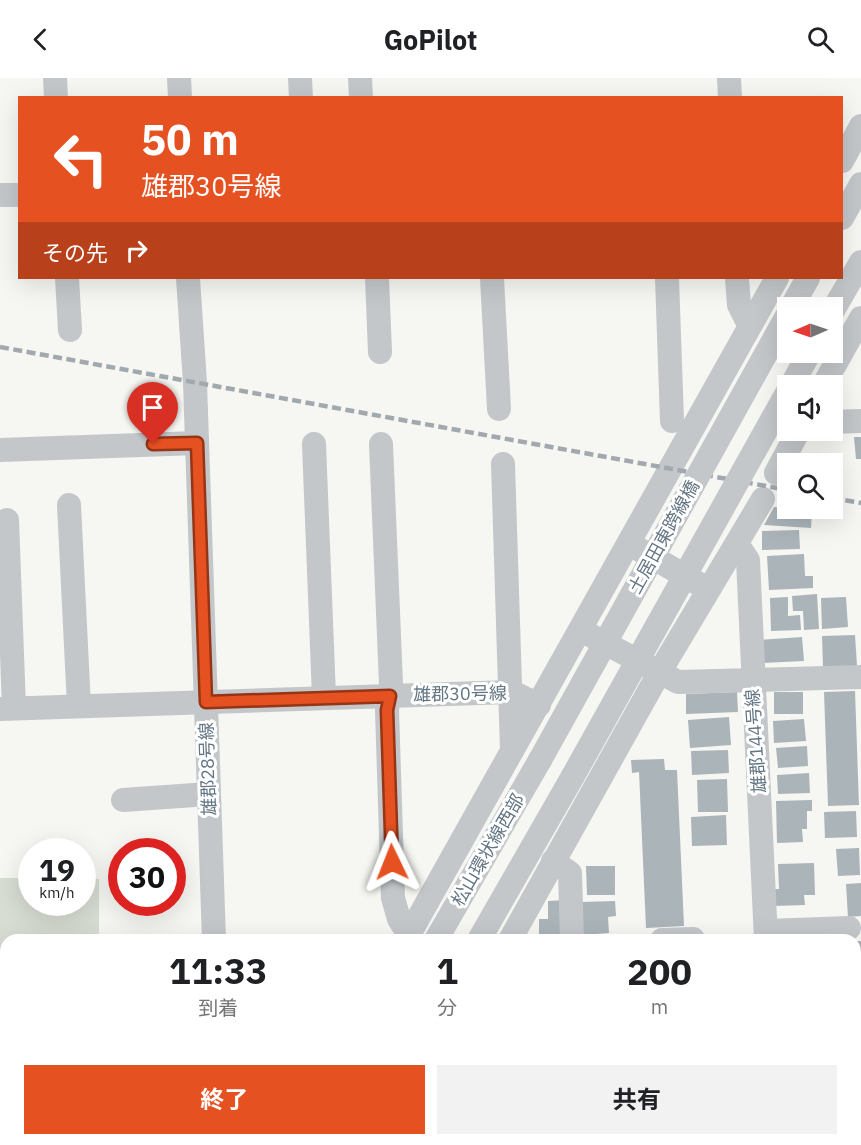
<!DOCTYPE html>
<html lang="ja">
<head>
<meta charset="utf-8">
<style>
  body { margin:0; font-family:"IBM Plex Sans","Noto Sans JP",sans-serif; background:#f2f2f2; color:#202124; height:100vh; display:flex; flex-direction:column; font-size:22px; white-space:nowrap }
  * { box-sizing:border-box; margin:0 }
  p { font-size:20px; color:#757577 }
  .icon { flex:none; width:33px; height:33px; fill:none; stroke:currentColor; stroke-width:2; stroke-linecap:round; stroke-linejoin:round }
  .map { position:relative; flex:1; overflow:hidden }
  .details { position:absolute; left:0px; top:856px; width:861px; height:212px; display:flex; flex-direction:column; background:#fff; border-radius:18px 18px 0 0; box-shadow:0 6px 24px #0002 }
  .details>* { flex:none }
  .guide { position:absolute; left:18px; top:18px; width:825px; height:183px; border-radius:0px; box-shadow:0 6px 24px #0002; background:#e65122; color:#fff; overflow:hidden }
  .needle { width:39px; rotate:268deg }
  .buttons { position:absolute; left:777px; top:219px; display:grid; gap:12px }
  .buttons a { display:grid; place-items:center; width:66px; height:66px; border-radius:0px; background:#fff; box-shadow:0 6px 24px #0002; font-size:30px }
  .speed { position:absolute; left:18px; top:760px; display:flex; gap:12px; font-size:30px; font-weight:700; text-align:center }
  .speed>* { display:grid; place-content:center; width:78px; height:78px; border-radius:50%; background:#fff; box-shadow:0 6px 24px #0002; line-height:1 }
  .speed small { font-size:15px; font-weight:400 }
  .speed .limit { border:9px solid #d22; background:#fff; color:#111 }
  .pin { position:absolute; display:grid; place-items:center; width:51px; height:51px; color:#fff; margin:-62px -26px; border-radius:50% 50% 50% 0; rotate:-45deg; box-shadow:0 0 6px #0007 }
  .pin .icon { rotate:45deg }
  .me { position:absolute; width:66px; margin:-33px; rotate:358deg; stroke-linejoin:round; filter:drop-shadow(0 0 4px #0008) }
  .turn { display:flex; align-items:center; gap:21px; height:126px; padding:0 24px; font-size:27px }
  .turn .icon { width:78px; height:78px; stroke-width:2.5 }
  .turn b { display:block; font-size:42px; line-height:51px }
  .then { display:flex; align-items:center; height:57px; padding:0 24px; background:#0003; gap:12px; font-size:22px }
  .eta { display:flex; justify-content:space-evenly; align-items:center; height:102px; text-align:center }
  .eta b { font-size:36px; font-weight:700; line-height:42px }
  .primary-button { display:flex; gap:12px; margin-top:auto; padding:12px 24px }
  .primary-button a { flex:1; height:69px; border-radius:0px; background:#e65122; color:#fff; font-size:24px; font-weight:700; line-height:69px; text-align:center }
  .primary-button a+a { background:#f2f2f2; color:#202124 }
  header { display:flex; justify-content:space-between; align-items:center; height:78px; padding:0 24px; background:#fff; font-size:27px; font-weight:700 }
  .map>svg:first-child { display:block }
  .green { fill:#d7ddd3 }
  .building { fill:#abb4b9 }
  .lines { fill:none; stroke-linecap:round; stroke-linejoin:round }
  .path { stroke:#bdbfc1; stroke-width:4; stroke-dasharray:3 3; stroke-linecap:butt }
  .minor { stroke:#c3c7ca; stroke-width:24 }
  .rail { stroke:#a1a8ae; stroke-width:4.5; stroke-dasharray:9 4.5; stroke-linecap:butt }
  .minor-bridge { stroke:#c3c7ca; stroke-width:24 }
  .route-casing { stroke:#963516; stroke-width:15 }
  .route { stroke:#e65122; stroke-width:10 }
  .labels { text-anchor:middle; stroke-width:6; stroke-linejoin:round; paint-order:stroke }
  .street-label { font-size:18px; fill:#647684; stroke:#fff }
</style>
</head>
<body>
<header><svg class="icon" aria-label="back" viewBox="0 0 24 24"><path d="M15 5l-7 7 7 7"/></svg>GoPilot<svg class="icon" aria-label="search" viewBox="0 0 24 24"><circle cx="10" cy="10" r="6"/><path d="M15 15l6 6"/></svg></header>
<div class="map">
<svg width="861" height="1067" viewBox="0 0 861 1067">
  <rect width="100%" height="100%" fill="#f6f6f2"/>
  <path class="green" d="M0,800H31L32,825H82L83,801H99V862H6V967H0Z"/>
  <g class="building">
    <path d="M854,359H861V381H856Z"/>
    <path d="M774,429L812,432L811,450L764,447Z"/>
    <path d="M799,452L800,471L762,472V453Z"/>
    <path d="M804,476L805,498H813V510L769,512L767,478Z"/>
    <path d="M817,516L819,551L804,552L803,533H793L792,518Z"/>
    <path d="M788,519V538L800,537L801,552L771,553L770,520Z"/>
    <path d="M846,519L848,549L822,551L821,520Z"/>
    <path d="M855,557L857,588L823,589L822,558Z"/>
    <path d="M802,559L804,583L760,585L758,562Z"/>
    <path d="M855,613L859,727L828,728L824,614Z"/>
    <path d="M737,614L738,634L686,636V616Z"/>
    <rect x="774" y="614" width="29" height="22"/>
    <path d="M729,639L731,667L690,670L688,642Z"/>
    <path d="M804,641L806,663L774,665L773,643Z"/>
    <path d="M807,668L808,688L778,690L776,670Z"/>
    <path d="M728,672L729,695L692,697L691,673Z"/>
    <path d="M664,681L665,692H677L684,848L646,850L639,694L632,695L631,682Z"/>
    <path d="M809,695L810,715L778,716L777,697Z"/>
    <path d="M727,701L728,734H698L697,702Z"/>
    <path d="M812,722V733H807V751H802L803,764L777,765L776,723Z"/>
    <path d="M856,733L857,759L825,760L824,734Z"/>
    <path d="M726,737L727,767L692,768L691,739Z"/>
    <path d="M859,770L860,797L838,798L836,771Z"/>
    <path d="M814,785L815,817H804L805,827L774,828L773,811H779L778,786Z"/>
    <path d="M586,788H615V817H587Z"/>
    <path d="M861,805V838L848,839L846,806Z"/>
    <path d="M567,822V862H539V841H548V823Z"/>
    <path d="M615,823L616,838L608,839L609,855L583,857L582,824Z"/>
    <path d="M855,863H861V909L855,910Z"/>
    <rect x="855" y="946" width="6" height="22"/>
    <rect x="855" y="974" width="6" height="21"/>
    <path d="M861,998V1022H855V999Z"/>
    <rect x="422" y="1062" width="33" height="5"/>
    <rect x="528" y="1062" width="31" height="5"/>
    <path d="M590,1062H613L614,1067H590Z"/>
    <path d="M650,1062H692V1067H651Z"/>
    <rect x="783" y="1062" width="31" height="5"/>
  </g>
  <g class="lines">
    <g class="path">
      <path d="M713,860H744"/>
      <path d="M251,1067L255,1062"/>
    </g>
    <g class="minor">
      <path d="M55,0L56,20"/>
      <path d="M179,0L180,20"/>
      <path d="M300,0L301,20"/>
      <path d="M360,0L361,20"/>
      <path d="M729,0L730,20"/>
      <path d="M842,83L861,48"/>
      <path d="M0,117H20"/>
      <path d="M67,200L70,252"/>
      <path d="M188,200L195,305L214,862"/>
      <path d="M377,200L380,274"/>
      <path d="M492,200L499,331"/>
      <path d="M667,200L672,343"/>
      <path d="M737,200L739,227L749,247"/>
      <path d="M791,230L808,200"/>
      <path d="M832,234L861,184"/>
      <path d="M823,308L861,240"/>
      <path d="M832,344L861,343"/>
      <path d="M314,366L324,619"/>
      <path d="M381,366L391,606L387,632L393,820L399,841L409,857"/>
      <path d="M0,372L197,365"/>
      <path d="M503,386L512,671"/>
      <path d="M776,395L799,352"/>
      <path d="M69,427L79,628"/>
      <path d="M7,442L14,630"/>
      <path d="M737,466L748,482L766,862"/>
      <path d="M635,469L704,509"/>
      <path d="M588,556L678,604L861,599"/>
      <path d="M0,631L512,614L539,627"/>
      <path d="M123,722L209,716"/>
      <path d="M553,783L570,795L572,862"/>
      <path d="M766,853L849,850"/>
      <path d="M406,862L777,200"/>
      <path d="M436,862L540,682"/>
      <path d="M479,862L573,698"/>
      <path d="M510,862L659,595L763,421"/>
      <path d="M662,862L693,861"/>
      <path d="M855,941L861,940"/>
      <path d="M221,1062V1067"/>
      <path d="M399,1062L403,1067"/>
      <path d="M520,1062V1067"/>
      <path d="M579,1062L580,1067"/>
      <path d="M772,1062V1067"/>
      <path d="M48,1067V1062"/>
      <path d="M279,1067L283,1062"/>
      <path d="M306,1067L310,1062"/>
      <path d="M349,1067L352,1062"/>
    </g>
    <g class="rail">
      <path d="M0,269L788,412"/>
      <path d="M832,420L861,425"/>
    </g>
    <g class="minor-bridge">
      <path d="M842,140L861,106"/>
      <path d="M791,308L810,274"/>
      <path d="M540,682L788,236"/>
      <path d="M573,698L788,313"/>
    </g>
  </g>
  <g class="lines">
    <defs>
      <path id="route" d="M153,366L197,365L206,624L390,618L387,632L392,784"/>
    </defs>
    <use href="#route" class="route-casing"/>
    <use href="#route" class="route"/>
  </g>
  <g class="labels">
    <g class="street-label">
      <text transform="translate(664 459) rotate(-61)" y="6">土居田東跨線橋</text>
      <text transform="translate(460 616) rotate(-1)" y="6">雄郡30号線</text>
      <text transform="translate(756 663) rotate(-94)" y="6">雄郡144号線</text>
      <text transform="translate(208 691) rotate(-92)" y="6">雄郡28号線</text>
      <text transform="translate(488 772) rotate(-60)" y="6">松山環状線西部</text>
    </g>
  </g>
</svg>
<div class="buttons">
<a><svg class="needle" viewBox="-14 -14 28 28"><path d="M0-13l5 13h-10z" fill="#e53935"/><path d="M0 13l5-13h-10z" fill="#757577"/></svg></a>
<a><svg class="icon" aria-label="sound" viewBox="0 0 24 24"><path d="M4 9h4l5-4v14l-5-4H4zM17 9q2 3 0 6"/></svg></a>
<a><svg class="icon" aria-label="search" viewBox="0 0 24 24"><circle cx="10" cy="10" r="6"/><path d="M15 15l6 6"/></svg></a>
</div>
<div class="speed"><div>19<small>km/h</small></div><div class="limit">30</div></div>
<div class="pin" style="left:153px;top:366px;background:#d93025"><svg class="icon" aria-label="arrive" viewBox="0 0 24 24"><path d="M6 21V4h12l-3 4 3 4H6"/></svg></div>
<svg class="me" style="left:392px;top:784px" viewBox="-20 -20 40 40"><path d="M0-17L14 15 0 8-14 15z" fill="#e65122" stroke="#fff" stroke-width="4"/></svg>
<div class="guide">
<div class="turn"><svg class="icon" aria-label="left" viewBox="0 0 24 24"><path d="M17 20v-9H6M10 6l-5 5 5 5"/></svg><div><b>50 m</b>雄郡30号線</div></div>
<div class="then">その先<svg class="icon" aria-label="right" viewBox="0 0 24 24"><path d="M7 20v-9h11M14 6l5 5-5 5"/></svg></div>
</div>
<section class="details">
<div class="eta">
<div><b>11:33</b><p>到着</p></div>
<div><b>1</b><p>分</p></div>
<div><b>200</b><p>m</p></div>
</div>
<div class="primary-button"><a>終了</a><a>共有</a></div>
</section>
</div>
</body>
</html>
